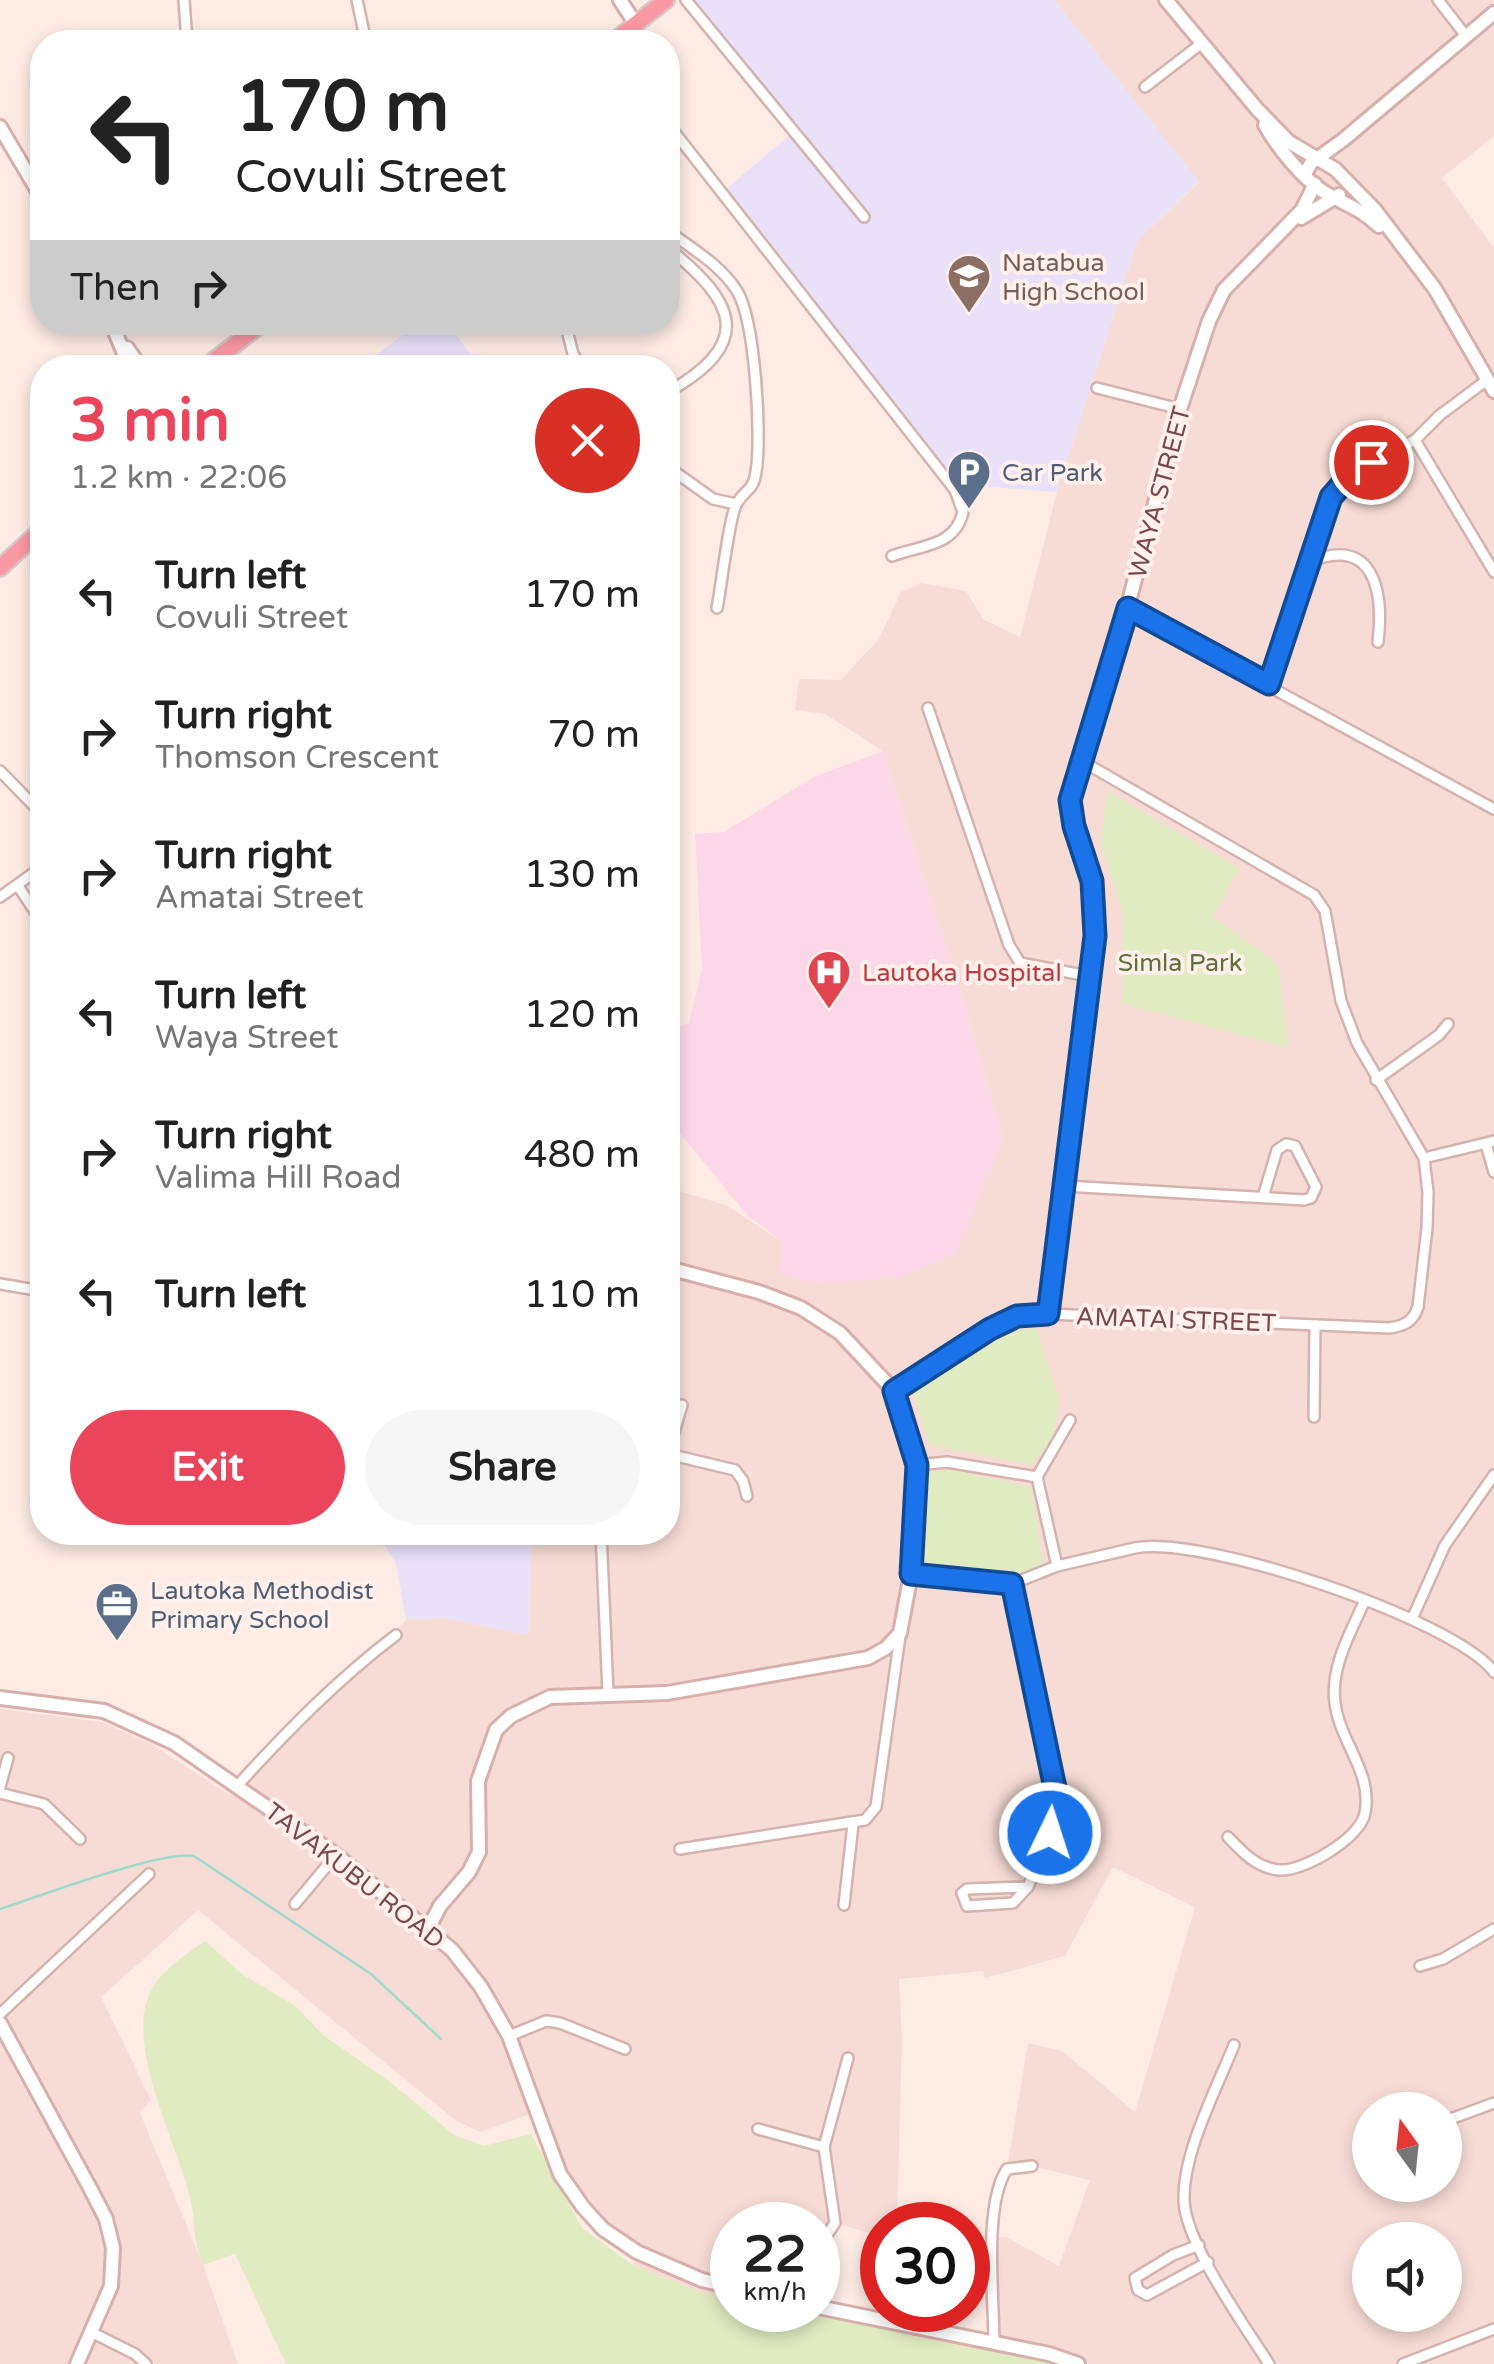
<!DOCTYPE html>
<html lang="en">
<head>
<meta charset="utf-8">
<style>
  body { margin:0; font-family:"Varela Round",sans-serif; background:#f6f6f6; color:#222; height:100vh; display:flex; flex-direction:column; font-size:38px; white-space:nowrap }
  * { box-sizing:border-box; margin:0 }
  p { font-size:32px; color:#767676 }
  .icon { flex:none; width:55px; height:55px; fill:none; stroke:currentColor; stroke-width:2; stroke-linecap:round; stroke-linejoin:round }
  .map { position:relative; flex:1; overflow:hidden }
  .side { position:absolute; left:30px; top:355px; width:650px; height:1190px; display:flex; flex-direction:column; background:#fff; border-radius:40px; box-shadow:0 5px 15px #0003 }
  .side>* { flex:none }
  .hud { position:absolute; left:30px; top:30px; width:650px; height:305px; border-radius:40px; box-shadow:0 5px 15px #0003; background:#fff; color:#222; overflow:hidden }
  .needle { width:65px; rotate:345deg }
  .tools { position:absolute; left:1352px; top:2092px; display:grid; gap:20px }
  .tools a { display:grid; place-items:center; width:110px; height:110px; border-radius:50%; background:#fff; box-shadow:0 5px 15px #0003; font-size:50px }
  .speed { position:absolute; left:710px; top:2202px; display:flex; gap:20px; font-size:50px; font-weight:700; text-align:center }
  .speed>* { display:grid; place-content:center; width:130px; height:130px; border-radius:50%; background:#fff; box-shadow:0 5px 15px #0003; line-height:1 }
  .speed small { font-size:25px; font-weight:400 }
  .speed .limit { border:15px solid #d22; background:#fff; color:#111 }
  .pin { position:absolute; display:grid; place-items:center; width:85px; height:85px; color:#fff; margin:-42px; border:5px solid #fff; border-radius:50%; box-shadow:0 2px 10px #0007 }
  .me { position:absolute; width:110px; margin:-55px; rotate:4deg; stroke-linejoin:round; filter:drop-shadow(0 0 8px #0008) }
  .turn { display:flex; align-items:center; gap:35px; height:210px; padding:0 40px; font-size:45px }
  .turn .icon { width:130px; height:130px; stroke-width:2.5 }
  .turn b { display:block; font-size:70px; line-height:85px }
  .then { display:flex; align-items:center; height:95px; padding:0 40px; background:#0003; gap:20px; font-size:38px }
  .round { display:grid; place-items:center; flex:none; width:105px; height:105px; border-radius:52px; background:#f6f6f6 }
  .headline { display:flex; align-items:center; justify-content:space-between; height:170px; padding:0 40px }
  h1 { font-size:60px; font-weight:800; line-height:75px; color:#eb455b }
  .button { display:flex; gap:20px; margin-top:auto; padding:20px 40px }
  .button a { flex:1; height:115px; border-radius:60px; background:#eb455b; color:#fff; font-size:40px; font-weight:800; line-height:115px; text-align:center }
  .button a+a { background:#f6f6f6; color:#222 }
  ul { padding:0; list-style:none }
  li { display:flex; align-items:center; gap:30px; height:140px; padding:0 40px }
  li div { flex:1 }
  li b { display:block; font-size:38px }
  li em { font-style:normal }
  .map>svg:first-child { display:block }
  .residential { fill:#f7dcd5; fill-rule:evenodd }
  .education { fill:#e8e1f9 }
  .medical { fill:#fbd7e8 }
  .green { fill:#e1ebc2 }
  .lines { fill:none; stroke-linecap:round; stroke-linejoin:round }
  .stream { stroke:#9edace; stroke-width:2.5 }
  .street-casing { stroke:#d4b3af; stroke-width:14 }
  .secondary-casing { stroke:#d7b0ac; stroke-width:18 }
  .highway-casing { stroke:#d6c8c8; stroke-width:20 }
  .street { stroke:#fff; stroke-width:9 }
  .secondary { stroke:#fff; stroke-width:12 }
  .highway { stroke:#f999a2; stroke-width:15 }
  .route-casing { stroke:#114b97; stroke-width:25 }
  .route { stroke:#1a73e8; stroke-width:18 }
  .labels { text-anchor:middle; stroke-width:8; stroke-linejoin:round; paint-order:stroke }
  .education-label { font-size:25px; fill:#785e54; stroke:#fff0eb; text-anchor:start }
  .service-label { font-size:25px; fill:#4e5e75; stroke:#fff0eb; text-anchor:start }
  .street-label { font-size:25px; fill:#774949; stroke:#fff0eb }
  .park-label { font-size:25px; fill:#5e713b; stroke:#fff0eb }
  .health-label { font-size:25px; fill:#be3a42; stroke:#fff0eb; text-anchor:start }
</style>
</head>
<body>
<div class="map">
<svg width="1494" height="2364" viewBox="0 0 1494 2364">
  <rect width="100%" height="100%" fill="#fdebe4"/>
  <path class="residential" d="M1054,0H1494V136L1442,178L1494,248V2364H1057L993,2350V2237H1006L1059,2266L1090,2180L1032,2166L1007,2169L1028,2043L1062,2051L1135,2112L1195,1907L1113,1867L1065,1956L985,1978L983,1971L899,1979L902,2039L897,2225H882V2237L835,2223L818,2248V2225H732V2298L700,2292L633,2265L637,2252L583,2207L536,2112L480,2132L455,2120L198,1910L101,1997L151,2100L140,2113L203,2265L238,2364H0V1709L102,1722L151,1744L230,1795L297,1720L395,1635L406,1619L444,1618L529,1635L531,1533L668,1532V1188L726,1205L782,1241L1003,1140L962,996L883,751L825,714L795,710L799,679L841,680L879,639L901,592L921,583L966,591L984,620L1020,637L1057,492L1137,241L1199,182ZM1370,2110H1445V2185H1370ZM1370,2240H1445V2315H1370Z"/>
  <g class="education">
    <path d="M692,0H1054L1199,181L1137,241L1057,492L956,484L725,190L793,132Z"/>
    <path d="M421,322L448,323L470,354L552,359L558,367H359Z"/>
    <path d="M383,1533H531L529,1635L444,1618L406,1619L396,1564L383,1542Z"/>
  </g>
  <path class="medical" d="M883,751L962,996L1003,1140L955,1255L896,1278L816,1284L779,1274L782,1241L748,1216L678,1131L668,1102V1032L689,1023L702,968L695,834L724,832L814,777Z"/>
  <g class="green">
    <path d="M1107,791L1239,868L1213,917L1278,964L1288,1048L1122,1003V910L1101,843Z"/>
    <path d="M1036,1328L1059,1398L1054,1437L1032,1465L930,1445L913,1392L1012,1331Z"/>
    <path d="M947,1469L1031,1487L1043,1565L1011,1578L904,1561L916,1475Z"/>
    <path d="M205,1941L243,1975L294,2005L324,2036L385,2078L454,2135L484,2146L531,2134L582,2228L633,2265L700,2292L732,2298V2310H800L1057,2364H286L235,2254L203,2265C192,2238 196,2222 190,2197C177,2143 121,2039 153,1987C165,1967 187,1954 205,1941Z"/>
  </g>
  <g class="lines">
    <path class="stream" d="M0,1909C38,1897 161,1850 194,1856L371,1974L441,2039"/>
    <defs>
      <g id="street">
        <path d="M184,0L187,42"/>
        <path d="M357,0L366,42"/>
        <path d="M686,0L864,217"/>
        <path d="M1438,0L1466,36"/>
        <path d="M1145,87L1202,43"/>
        <path d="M668,124L955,490L963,512C955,547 921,545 892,556"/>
        <path d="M668,231C691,248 721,265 737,291C755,320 762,436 756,472C753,492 745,489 737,503C729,516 721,589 717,608"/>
        <path d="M668,248C736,302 755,343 668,392"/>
        <path d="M565,322L573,354L583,368"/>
        <path d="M1097,388L1180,409"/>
        <path d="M1415,440L1494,572"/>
        <path d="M668,467L713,499L736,504"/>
        <path d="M1309,562C1374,535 1384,591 1378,642"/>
        <path d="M1127,609L1494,809"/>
        <path d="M1269,683L1321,519L1339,485L1371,462L1415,440L1440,415L1487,380"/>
        <path d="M928,708L1009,945L1020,963L1088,976"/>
        <path d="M0,771L42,814"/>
        <path d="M18,886L42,922"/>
        <path d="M0,897L42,867"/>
        <path d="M1376,1080L1439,1035L1448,1024"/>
        <path d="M1486,1144L1494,1172"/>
        <path d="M1424,1158L1494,1141"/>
        <path d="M1065,1186L1304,1200L1311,1198L1316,1187L1295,1146L1286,1144L1277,1150L1263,1197"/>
        <path d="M0,1284L42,1291"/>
        <path d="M1048,1314L1389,1328C1404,1326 1413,1322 1418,1307L1427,1228L1428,1192L1424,1158L1357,1043L1341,1001L1325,911L1314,895L1080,760"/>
        <path d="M1314,1417L1315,1325"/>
        <path d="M668,1453L682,1405"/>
        <path d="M668,1454L735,1470L743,1481L747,1496"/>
        <path d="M917,1465L947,1462L1037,1477"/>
        <path d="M1037,1477L1057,1566"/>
        <path d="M1037,1477L1070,1420"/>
        <path d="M601,1532L608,1693"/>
        <path d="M911,1574L1012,1584L1057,1566L1135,1548C1200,1534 1454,1619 1494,1672"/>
        <path d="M1012,1584L1055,1788L1050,1833L1028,1887L1013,1903L967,1906L962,1893L967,1889L1028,1887"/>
        <path d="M1412,1619L1445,1545L1494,1475"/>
        <path d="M237,1786C287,1731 337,1680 396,1635"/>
        <path d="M0,1787L8,1758"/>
        <path d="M0,1793L44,1804L80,1839"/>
        <path d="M1228,1837C1242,1852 1257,1868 1279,1870C1303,1872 1361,1838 1365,1813C1373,1772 1340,1743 1335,1703C1330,1667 1351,1632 1365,1600"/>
        <path d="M680,1849L865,1820L876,1807L900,1636"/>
        <path d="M295,1904L336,1855"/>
        <path d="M844,1905L853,1824"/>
        <path d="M1420,1966L1443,1959L1494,1929"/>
        <path d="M0,2014L149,1874"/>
        <path d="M509,2036L546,2021L560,2023L625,2049"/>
        <path d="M1234,2045C1216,2090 1183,2152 1184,2200C1185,2243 1245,2326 1269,2364"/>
        <path d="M1445,2121L1494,2103"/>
        <path d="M758,2129L824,2147"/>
        <path d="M1199,2245L1173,2255L1135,2278L1138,2290L1147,2295L1208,2262"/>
        <path d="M818,2248L835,2223L824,2147L848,2058"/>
        <path d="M91,2332L135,2354L146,2364"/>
        <path d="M994,2344C994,2297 983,2205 1007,2169L1032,2166"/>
        <path d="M1403,2364L1494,2329"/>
      </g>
      <g id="secondary">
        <path d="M620,0L635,23"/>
        <path d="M1166,0L1257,109L1289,142L1335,169L1375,210L1435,289L1494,391"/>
        <path d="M1265,125C1278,148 1302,178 1324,192C1347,206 1357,206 1379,226"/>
        <path d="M0,127L42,198"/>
        <path d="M1305,174L1311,163L1343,140L1494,13"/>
        <path d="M1301,218L1339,195"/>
        <path d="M111,322L130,368"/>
        <path d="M127,348L141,368"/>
        <path d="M894,1391L989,1329L1017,1316L1048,1314L1095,936L1092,881L1075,826L1071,801L1080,760L1127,609L1180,409L1209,321L1224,290L1302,210L1315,184"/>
        <path d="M0,1698L104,1711L174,1743L336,1855L452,1950L481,1987L509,2036L560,2174L583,2207L603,2229L637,2252L702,2280L732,2287"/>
        <path d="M427,1931L440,1906L469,1872L479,1852L478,1781L496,1730L511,1716L550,1697L667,1693L868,1658L886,1648L900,1633L911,1574L917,1465L894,1391L840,1333L801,1308L759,1292L668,1268"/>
        <path d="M0,2023L90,2188L106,2219L113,2248L111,2286L77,2364"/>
        <path d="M818,2307L1049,2354L1078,2364"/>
      </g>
      <g id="highway">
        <path d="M613,42L666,0"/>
        <path d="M204,368L264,322"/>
        <path d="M0,568L42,529"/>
      </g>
    </defs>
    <use href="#street" class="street-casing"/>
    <use href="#secondary" class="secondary-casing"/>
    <use href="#highway" class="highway-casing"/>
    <use href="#street" class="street"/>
    <use href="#secondary" class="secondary"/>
    <use href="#highway" class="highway"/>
  </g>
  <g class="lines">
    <defs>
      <path id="route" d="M1050,1833L1055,1788L1012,1584L911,1574L917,1465L894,1391L990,1329L1017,1316L1048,1314L1095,936L1092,881L1074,826L1070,800L1128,608L1269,684L1331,497L1352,473L1371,462"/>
    </defs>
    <use href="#route" class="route-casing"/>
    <use href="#route" class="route"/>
  </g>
  <defs>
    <symbol id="school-pin" viewBox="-11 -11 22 30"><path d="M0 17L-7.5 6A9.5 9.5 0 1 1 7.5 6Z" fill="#8d6e63" stroke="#fff0eb"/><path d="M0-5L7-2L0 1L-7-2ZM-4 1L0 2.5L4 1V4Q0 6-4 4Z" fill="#fff"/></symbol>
    <symbol id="parking-pin" viewBox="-11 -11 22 30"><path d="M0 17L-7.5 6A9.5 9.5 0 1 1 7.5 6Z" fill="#5c6f8a" stroke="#fff0eb"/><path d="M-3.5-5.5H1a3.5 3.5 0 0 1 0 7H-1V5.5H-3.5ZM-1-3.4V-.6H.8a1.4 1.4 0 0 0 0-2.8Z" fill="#fff"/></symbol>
    <symbol id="hospital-pin" viewBox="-11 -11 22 30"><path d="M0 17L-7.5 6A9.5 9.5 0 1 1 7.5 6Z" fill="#e0444e" stroke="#fff0eb"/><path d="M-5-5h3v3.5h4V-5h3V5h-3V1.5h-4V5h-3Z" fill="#fff"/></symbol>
    <symbol id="office-pin" viewBox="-11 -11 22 30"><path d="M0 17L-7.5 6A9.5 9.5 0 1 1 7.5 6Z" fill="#5c6f8a" stroke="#fff0eb"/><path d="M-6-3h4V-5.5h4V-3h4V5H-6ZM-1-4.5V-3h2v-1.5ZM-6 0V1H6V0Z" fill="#fff"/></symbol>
  </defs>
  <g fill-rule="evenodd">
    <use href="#school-pin" x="944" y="251" width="50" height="68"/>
    <use href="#parking-pin" x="944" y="447" width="50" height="68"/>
    <use href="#hospital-pin" x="804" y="947" width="50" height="68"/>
    <use href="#office-pin" x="92" y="1579" width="50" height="68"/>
  </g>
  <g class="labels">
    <g class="education-label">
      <text x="1002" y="271">Natabua<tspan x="1002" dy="29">High School</tspan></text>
    </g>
    <g class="service-label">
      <text x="1002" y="481">Car Park</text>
      <text x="150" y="1599">Lautoka Methodist<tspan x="150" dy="29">Primary School</tspan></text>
    </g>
    <g class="street-label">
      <text transform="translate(1159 492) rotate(-75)" y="9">WAYA STREET</text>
      <text transform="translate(1176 1319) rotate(2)" y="9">AMATAI STREET</text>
      <text transform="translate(355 1875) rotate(38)" y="9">TAVAKUBU ROAD</text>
    </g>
    <g class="park-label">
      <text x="1180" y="971">Simla Park</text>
    </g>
    <g class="health-label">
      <text x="862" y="981">Lautoka Hospital</text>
    </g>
  </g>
</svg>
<div class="tools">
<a><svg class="needle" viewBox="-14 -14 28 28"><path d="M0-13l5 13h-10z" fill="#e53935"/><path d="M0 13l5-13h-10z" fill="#767676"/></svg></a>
<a><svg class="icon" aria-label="sound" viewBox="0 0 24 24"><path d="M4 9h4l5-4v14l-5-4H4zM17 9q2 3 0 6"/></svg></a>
</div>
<div class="speed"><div>22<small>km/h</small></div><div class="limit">30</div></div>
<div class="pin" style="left:1371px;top:462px;background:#d93025"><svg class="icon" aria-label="arrive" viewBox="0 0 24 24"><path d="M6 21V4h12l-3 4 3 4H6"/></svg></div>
<svg class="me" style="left:1050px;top:1833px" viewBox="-20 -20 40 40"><circle r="17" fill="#1a73e8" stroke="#fff" stroke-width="3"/><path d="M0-11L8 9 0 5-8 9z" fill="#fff"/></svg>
<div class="hud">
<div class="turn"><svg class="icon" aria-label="left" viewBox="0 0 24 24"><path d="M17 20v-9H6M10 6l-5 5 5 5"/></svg><div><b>170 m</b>Covuli Street</div></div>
<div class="then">Then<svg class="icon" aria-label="right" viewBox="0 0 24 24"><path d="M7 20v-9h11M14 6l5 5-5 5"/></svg></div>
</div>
<section class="side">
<div class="headline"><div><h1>3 min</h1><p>1.2 km · 22:06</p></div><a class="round" style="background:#d93025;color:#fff"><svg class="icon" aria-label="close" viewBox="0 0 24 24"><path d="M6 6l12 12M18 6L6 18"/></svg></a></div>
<ul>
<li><svg class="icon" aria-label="left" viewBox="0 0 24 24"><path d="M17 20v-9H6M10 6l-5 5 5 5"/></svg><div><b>Turn left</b><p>Covuli Street</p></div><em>170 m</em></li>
<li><svg class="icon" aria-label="right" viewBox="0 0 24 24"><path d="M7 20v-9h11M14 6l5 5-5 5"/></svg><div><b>Turn right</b><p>Thomson Crescent</p></div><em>70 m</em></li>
<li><svg class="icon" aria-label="right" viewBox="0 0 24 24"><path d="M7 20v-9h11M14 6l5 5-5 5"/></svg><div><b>Turn right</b><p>Amatai Street</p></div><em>130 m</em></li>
<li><svg class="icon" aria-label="left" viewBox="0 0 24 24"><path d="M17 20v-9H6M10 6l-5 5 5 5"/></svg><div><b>Turn left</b><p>Waya Street</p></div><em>120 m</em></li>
<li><svg class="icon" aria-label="right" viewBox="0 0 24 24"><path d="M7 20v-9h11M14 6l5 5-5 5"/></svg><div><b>Turn right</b><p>Valima Hill Road</p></div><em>480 m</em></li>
<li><svg class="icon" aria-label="left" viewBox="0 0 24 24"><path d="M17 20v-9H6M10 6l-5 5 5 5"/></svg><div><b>Turn left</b></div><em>110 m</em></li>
</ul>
<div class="button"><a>Exit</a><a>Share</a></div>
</section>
</div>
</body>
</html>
